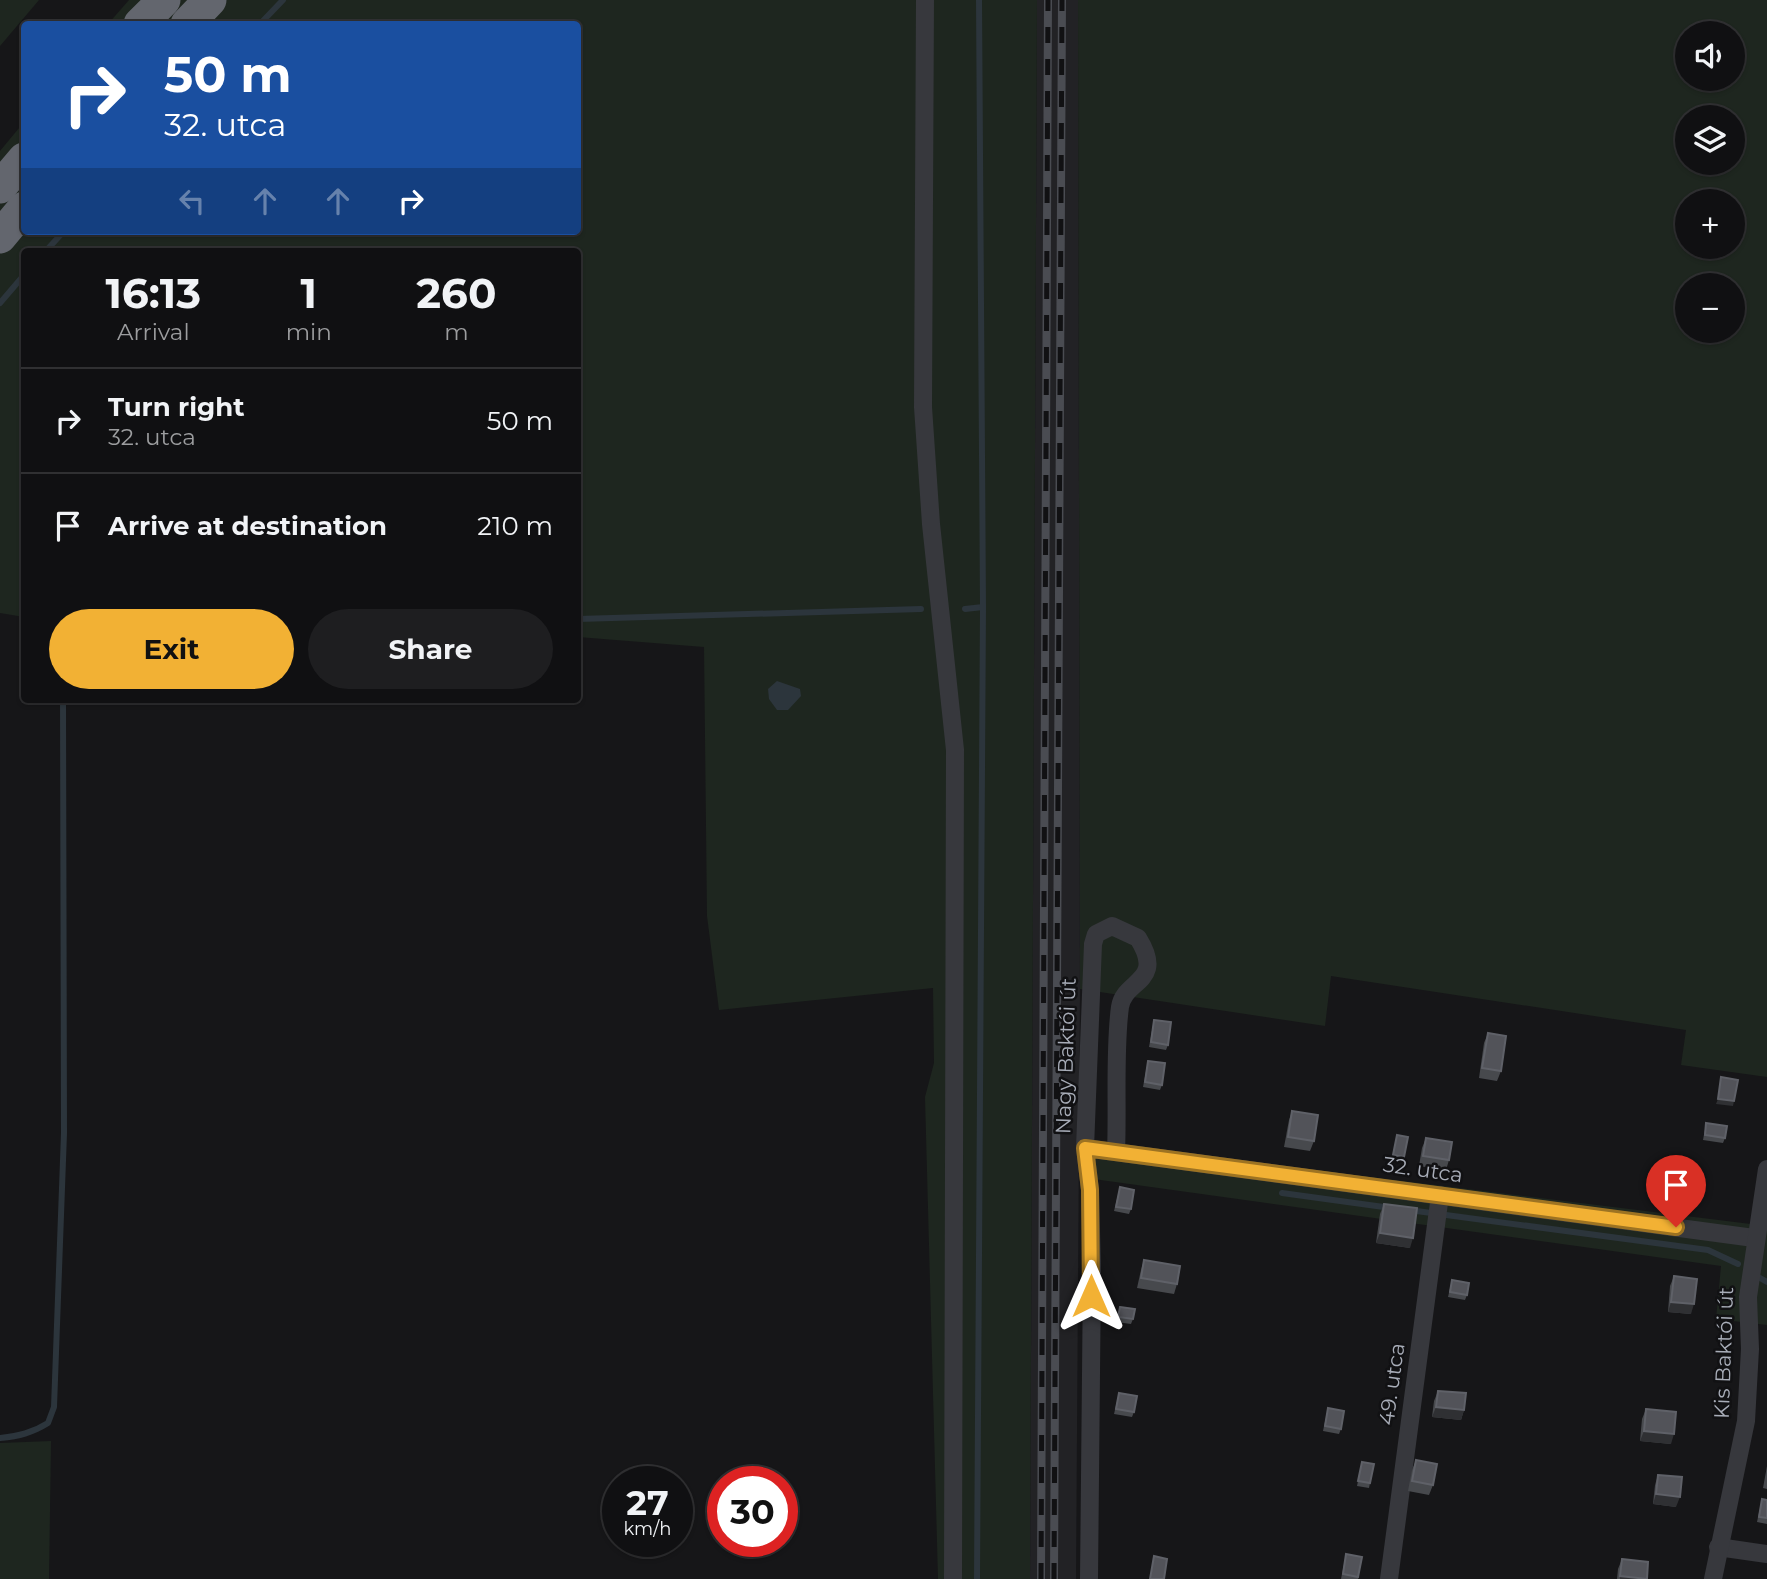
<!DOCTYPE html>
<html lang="en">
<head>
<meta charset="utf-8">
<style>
  body { margin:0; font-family:Montserrat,sans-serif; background:#1e1e20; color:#f1f3f6; height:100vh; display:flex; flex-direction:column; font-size:26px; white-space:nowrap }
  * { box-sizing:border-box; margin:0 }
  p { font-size:23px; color:#9c9d9f }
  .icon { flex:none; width:38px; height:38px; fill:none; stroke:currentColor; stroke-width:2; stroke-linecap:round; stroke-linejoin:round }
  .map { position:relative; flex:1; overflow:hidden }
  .side { position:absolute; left:21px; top:248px; width:560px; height:455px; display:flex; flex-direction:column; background:#101012; border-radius:7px; box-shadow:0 2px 5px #0004,0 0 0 2px #303032 }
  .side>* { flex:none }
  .banner { position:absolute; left:21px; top:21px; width:560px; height:214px; border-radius:7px; box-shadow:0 2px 5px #0004,0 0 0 2px #303032; background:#1a4fa0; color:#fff; overflow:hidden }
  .buttons { position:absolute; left:1675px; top:21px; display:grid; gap:14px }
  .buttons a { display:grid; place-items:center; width:70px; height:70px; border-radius:50%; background:#101012; box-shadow:0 2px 5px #0004,0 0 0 2px #303032; font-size:35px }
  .speed { position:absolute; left:602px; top:1466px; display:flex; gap:14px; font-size:35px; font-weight:700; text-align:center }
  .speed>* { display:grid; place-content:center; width:91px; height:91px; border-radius:50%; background:#101012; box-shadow:0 2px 5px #0004,0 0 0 2px #303032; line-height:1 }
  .speed small { font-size:18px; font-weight:400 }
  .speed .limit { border:10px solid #d22; background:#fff; color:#111 }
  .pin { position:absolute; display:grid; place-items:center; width:60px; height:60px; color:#fff; margin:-72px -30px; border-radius:50% 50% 50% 0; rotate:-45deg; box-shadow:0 0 7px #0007 }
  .pin .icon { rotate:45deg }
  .me { position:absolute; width:77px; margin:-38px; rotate:0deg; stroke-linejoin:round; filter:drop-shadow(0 0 5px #0008) }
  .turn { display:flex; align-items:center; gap:24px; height:147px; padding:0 28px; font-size:32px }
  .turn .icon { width:91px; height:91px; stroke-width:2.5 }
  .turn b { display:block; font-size:49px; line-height:60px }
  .lanes { display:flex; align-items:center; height:66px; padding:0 28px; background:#0003; justify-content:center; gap:35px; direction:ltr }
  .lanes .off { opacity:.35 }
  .eta { display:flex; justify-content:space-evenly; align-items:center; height:119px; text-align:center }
  .eta b { font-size:42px; font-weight:700; line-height:49px }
  .button { display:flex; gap:14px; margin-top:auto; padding:14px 28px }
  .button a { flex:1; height:80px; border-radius:42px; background:#f2b134; color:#111; font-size:28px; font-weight:700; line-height:80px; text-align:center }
  .button a+a { background:#1e1e20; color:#f1f3f6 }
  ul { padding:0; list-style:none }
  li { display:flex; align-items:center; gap:21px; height:105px; padding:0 28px; border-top:2px solid #303032 }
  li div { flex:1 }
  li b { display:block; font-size:26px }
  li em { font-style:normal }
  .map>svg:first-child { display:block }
  .built { fill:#222225 }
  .green { fill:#1e261f; fill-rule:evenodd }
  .water { fill:#2c353c }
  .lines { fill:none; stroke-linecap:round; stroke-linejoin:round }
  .stream { stroke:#2c353c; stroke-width:6 }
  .street { stroke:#37383d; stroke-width:18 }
  .highway { stroke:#63666e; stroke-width:33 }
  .rail-casing { stroke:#4a4c52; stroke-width:8 }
  .rail { stroke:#111113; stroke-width:5; stroke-dasharray:16; stroke-linecap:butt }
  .wall { fill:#47494d }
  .shaded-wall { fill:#2f3033 }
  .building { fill:#525359; stroke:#5f6168; stroke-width:2 }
  .route-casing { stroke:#9d7322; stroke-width:18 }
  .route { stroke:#f2b134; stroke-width:12 }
  .labels { text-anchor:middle; stroke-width:5; stroke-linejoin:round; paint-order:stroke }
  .street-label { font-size:21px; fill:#a8adb8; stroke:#111113 }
</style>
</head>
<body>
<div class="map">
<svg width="1767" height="1579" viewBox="0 0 1767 1579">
  <rect width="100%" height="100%" fill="#161618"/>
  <path class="built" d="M1037,0H1078L1080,989L1076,1579H1030Z"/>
  <g class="green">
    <path d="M0,0H39L0,46Z"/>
    <path d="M129,0H1037L1030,1579H938L925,1097L934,1063L933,988L719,1010L707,916L704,647L578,637V252H24V617L0,613V151L24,122V231H578V24H108Z"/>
    <path d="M1078,0H1767V1077L1681,1065L1686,1030L1331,976L1325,1026L1080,989ZM1687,33H1732V79H1687ZM1687,117H1732V163H1687ZM1687,201H1732V247H1687ZM1687,285H1732V331H1687Z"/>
    <path d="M1079,1141L1767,1226V1325L1716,1319L1721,1266L1079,1177Z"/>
    <path d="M51,1441L49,1579H0V1443Z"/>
  </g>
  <path class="water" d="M777,681L800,689L801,696L788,710H777L769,699L768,689Z"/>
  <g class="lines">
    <g class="stream">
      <path d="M260,24L283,0"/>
      <path d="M45,252L64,231"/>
      <path d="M0,303L24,275"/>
      <path d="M965,609L983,607"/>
      <path d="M578,619L921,609"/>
      <path d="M1282,1193L1391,1208"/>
      <path d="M1409,1210L1708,1250L1738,1264"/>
      <path d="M1760,1278L1767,1282"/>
      <path d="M0,1438C19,1436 32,1433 48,1423L54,1407L64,1133L63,700"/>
      <path d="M977,1579L983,607L979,0"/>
    </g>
    <g class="street">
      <path d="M925,0L923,407L931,524L955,750L953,1579"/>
      <path d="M1085,1148L1754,1238"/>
      <path d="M1718,1547L1767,1554"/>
      <path d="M1089,1579L1092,1271L1090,1190L1085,1148L1093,944L1096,934L1112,926L1138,938C1166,983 1124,979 1120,1007C1114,1051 1118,1107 1116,1152"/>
      <path d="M1389,1579L1440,1195"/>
      <path d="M1713,1579L1746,1421L1750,1349L1748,1297L1767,1169"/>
    </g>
    <g class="highway">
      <path d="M140,24L164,0"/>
      <path d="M187,24L210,0"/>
      <path d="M0,187L24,159"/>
      <path d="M0,237L24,208"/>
    </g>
    <defs>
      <g id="rail">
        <path d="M1041,1579L1048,0"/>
        <path d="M1054,1579L1062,0"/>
      </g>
    </defs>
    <use href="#rail" class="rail-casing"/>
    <use href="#rail" class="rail"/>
  </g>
  <g class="wall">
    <path d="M1154,1020L1168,1045L1166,1050L1149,1047Z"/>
    <path d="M1488,1033L1501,1071L1497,1081L1479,1078L1484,1043Z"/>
    <path d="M1148,1061L1162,1085L1160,1090L1143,1087Z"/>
    <path d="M1292,1111L1314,1141L1310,1151L1284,1147L1289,1120Z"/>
    <path d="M1706,1124L1725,1138L1723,1143L1703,1140Z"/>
    <path d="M1426,1138L1449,1160L1446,1170L1419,1166L1422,1148Z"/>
    <path d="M1120,1187L1131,1209L1129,1214L1114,1211Z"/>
    <path d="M1384,1204L1410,1248L1376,1243L1380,1214Z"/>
    <path d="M1144,1260L1177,1284L1174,1294L1137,1288L1141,1270Z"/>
    <path d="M1674,1276L1691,1314L1668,1312L1670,1286Z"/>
    <path d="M1452,1280L1467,1295L1465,1300L1448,1297Z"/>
    <path d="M1120,1307L1133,1319L1131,1324L1116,1322Z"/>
    <path d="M1438,1391L1464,1410L1461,1420L1432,1417L1434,1401Z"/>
    <path d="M1119,1393L1134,1412L1132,1417L1114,1414Z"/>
    <path d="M1328,1408L1341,1429L1339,1434L1323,1431Z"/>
    <path d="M1646,1409L1671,1444L1640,1441L1642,1419Z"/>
    <path d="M1416,1460L1433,1485L1429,1495L1408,1491L1412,1470Z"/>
    <path d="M1362,1462L1370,1483L1369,1488L1357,1486Z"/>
    <path d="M1767,1466V1489L1763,1488Z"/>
    <path d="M1658,1475L1676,1507L1653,1504L1655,1485Z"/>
    <path d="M1762,1499L1767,1500V1524L1757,1522Z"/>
    <path d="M1346,1554L1362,1557L1358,1579H1341Z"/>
    <path d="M1622,1559L1647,1579H1617L1618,1569Z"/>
  </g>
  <g class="shaded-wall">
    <path d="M1718,1099L1734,1101L1733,1106L1716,1104Z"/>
    <path d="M1393,1155L1404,1157L1403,1162L1391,1160Z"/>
    <path d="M1380,1233L1413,1238L1410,1248L1376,1243Z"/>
    <path d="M1671,1302L1694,1304L1691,1314L1668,1312Z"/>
    <path d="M1436,1407L1464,1410L1461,1420L1432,1417Z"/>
    <path d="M1644,1431L1674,1434L1671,1444L1640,1441Z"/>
    <path d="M1656,1494L1680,1497L1676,1507L1653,1504Z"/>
    <path d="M1620,1576L1647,1579H1620Z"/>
  </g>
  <g class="building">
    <path d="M1154,1020L1171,1022L1168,1045L1151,1042Z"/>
    <path d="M1488,1033L1506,1036L1501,1071L1482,1068Z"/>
    <path d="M1148,1061L1165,1063L1162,1085L1145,1082Z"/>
    <path d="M1721,1077L1738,1080L1734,1101L1718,1099Z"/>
    <path d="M1292,1111L1318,1115L1314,1141L1288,1137Z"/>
    <path d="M1706,1123L1727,1126L1725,1138L1705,1135Z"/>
    <path d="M1397,1135L1408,1137L1404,1157L1393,1155Z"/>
    <path d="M1426,1138L1452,1142L1449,1160L1423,1156Z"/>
    <path d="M1120,1187L1134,1190L1131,1209L1116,1207Z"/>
    <path d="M1384,1204L1417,1208L1413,1238L1380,1233Z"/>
    <path d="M1144,1260L1180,1266L1177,1284L1141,1278Z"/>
    <path d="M1674,1276L1697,1279L1694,1304L1671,1302Z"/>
    <path d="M1452,1280L1469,1283L1467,1295L1450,1292Z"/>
    <path d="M1120,1307L1135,1309L1133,1319L1118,1317Z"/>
    <path d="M1438,1391L1466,1393L1464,1410L1436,1407Z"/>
    <path d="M1119,1393L1137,1396L1134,1412L1116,1409Z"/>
    <path d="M1328,1408L1344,1411L1341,1429L1325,1426Z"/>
    <path d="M1646,1409L1676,1412L1674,1434L1644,1431Z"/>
    <path d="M1416,1460L1437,1464L1433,1485L1412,1481Z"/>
    <path d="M1362,1462L1374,1464L1370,1483L1358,1481Z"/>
    <path d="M1658,1475L1682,1477L1680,1497L1656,1494Z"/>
    <path d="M1762,1499L1767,1500V1518L1759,1517Z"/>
    <path d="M1346,1554L1362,1557L1358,1577L1343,1574Z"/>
    <path d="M1154,1556L1167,1559L1164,1579H1150Z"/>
    <path d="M1622,1559L1648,1562L1647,1579L1620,1576Z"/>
  </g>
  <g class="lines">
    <defs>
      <path id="route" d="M1091,1296L1090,1190L1085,1148L1676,1227"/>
    </defs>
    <use href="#route" class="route-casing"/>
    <use href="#route" class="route"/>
  </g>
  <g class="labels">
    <g class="street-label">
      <text transform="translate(1066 1056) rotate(-88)" y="7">Nagy Baktói út</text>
      <text transform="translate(1423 1170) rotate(8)" y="7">32. utca</text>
      <text transform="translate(1724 1353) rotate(-88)" y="7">Kis Baktói út</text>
      <text transform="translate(1392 1384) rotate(-82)" y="7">49. utca</text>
    </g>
  </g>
</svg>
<div class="buttons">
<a><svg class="icon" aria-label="sound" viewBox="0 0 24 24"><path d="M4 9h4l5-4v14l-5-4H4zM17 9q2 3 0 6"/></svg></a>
<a><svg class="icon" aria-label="layers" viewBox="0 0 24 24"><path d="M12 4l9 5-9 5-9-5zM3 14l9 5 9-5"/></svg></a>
<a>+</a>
<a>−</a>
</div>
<div class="speed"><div>27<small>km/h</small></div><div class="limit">30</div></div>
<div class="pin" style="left:1676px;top:1227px;background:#d93025"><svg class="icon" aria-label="arrive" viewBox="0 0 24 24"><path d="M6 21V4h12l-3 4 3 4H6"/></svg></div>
<svg class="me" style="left:1091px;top:1296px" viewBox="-20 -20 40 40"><path d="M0-17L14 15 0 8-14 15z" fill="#f2b134" stroke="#fff" stroke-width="4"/></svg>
<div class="banner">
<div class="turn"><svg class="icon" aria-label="right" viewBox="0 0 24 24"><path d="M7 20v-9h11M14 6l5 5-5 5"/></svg><div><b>50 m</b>32. utca</div></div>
<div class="lanes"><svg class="icon off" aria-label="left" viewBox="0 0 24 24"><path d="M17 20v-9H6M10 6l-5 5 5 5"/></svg><svg class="icon off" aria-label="ahead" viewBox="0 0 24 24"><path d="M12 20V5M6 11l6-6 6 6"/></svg><svg class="icon off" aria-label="ahead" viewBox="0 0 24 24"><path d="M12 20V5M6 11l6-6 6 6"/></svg><svg class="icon" aria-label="right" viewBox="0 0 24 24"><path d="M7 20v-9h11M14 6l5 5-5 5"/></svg></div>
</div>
<section class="side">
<div class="eta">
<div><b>16:13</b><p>Arrival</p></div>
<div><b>1</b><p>min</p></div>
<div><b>260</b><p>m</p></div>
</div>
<ul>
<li><svg class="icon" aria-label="right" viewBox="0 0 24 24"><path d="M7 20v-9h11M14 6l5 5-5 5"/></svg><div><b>Turn right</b><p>32. utca</p></div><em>50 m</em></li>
<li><svg class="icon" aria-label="arrive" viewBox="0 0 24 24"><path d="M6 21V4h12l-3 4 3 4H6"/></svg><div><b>Arrive at destination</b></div><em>210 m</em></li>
</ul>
<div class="button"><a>Exit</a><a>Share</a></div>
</section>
</div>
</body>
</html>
